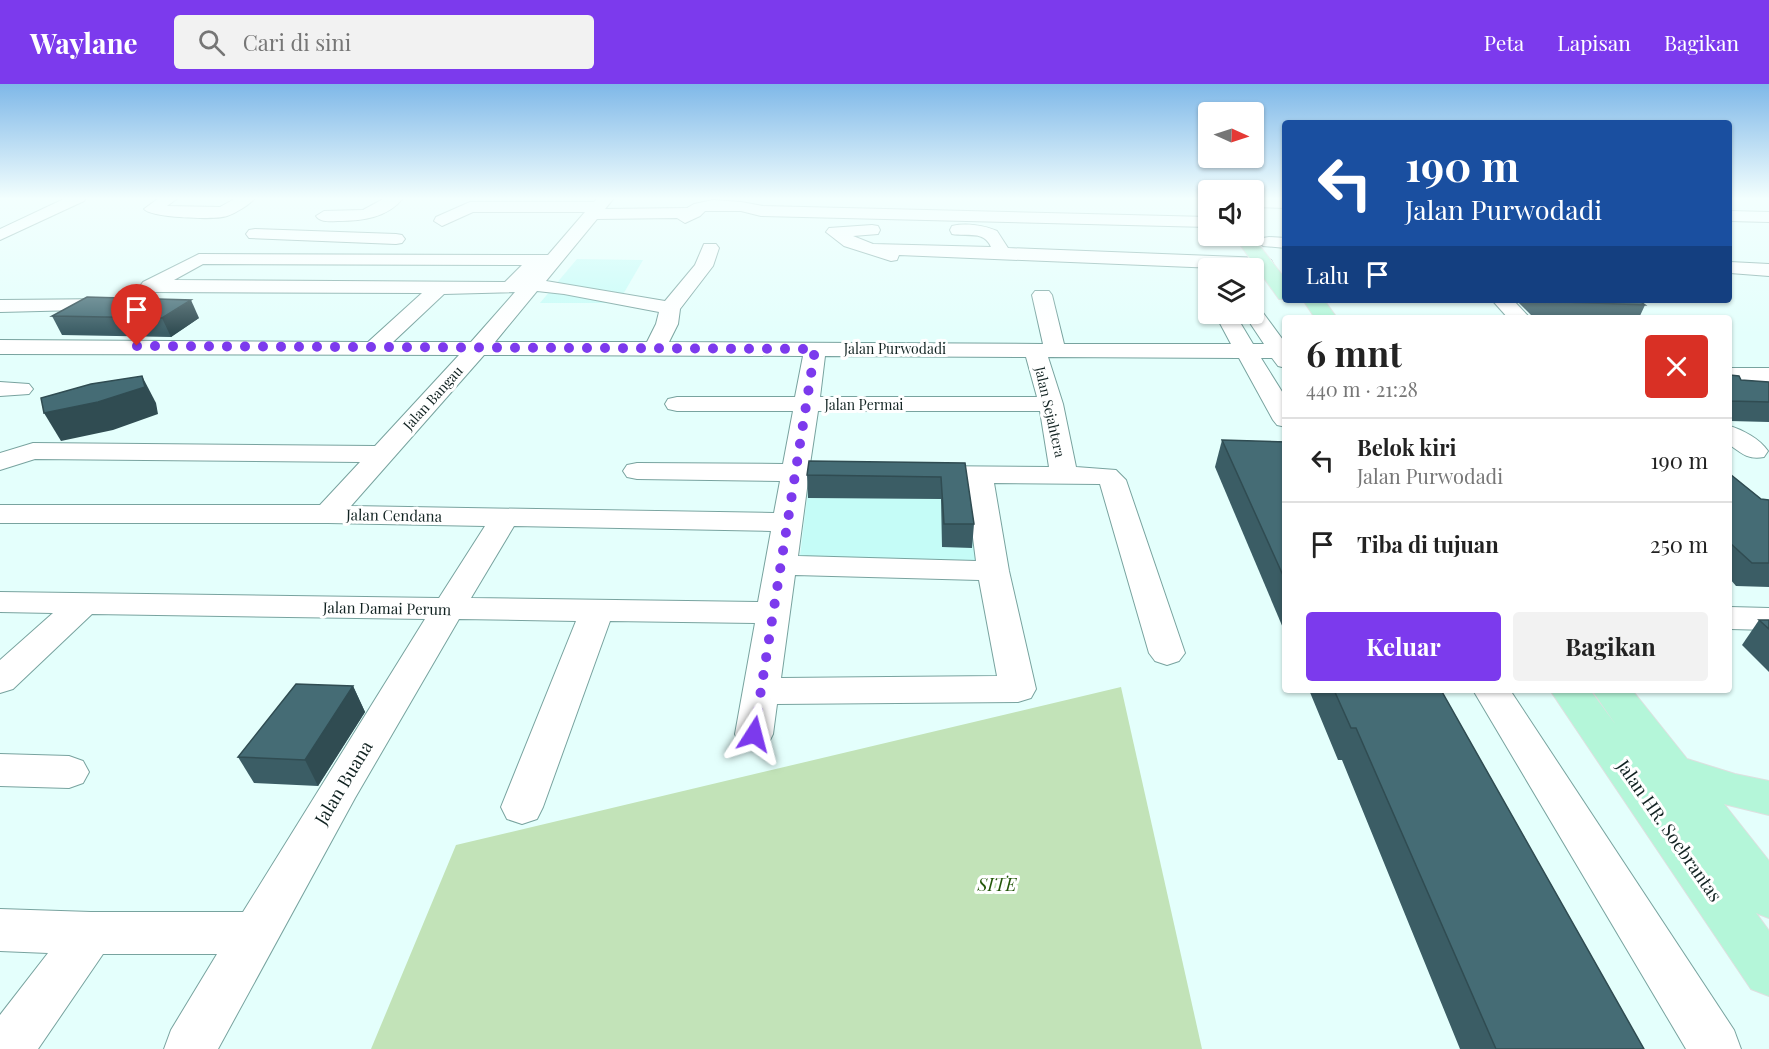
<!DOCTYPE html>
<html lang="id">
<head>
<meta charset="utf-8">
<style>
  body { margin:0; font-family:"Playfair Display",serif; background:#f2f2f2; color:#222; height:100vh; display:flex; flex-direction:column; font-size:22px; white-space:nowrap }
  * { box-sizing:border-box; margin:0 }
  p { font-size:20px; color:#767676 }
  .icon { flex:none; width:33px; height:33px; fill:none; stroke:currentColor; stroke-width:2; stroke-linecap:round; stroke-linejoin:round }
  .map { position:relative; flex:1; overflow:hidden }
  .panel { position:absolute; left:1282px; top:231px; width:450px; height:378px; display:flex; flex-direction:column; background:#fff; border-radius:6px; box-shadow:0 2px 4px #0004 }
  .panel>* { flex:none }
  .guide { position:absolute; left:1282px; top:36px; width:450px; height:183px; border-radius:6px; box-shadow:0 2px 4px #0004; background:#1a4fa0; color:#fff; overflow:hidden }
  .needle { width:39px; rotate:93deg }
  .buttons { position:absolute; left:1198px; top:18px; display:grid; gap:12px }
  .buttons a { display:grid; place-items:center; width:66px; height:66px; border-radius:6px; background:#fff; box-shadow:0 2px 4px #0004; font-size:30px }
  .pin { position:absolute; display:grid; place-items:center; width:51px; height:51px; color:#fff; margin:-62px -26px; border-radius:50% 50% 50% 0; rotate:-45deg; box-shadow:0 0 6px #0007 }
  .pin .icon { rotate:45deg }
  .me { position:absolute; width:66px; margin:-33px; rotate:9deg; stroke-linejoin:round; filter:drop-shadow(0 0 4px #0008) }
  .turn { display:flex; align-items:center; gap:21px; height:126px; padding:0 24px; font-size:27px }
  .turn .icon { width:78px; height:78px; stroke-width:2.5 }
  .turn b { display:block; font-size:42px; line-height:51px }
  .then { display:flex; align-items:center; height:57px; padding:0 24px; background:#0003; gap:12px; font-size:22px }
  .round { display:grid; place-items:center; flex:none; width:63px; height:63px; border-radius:6px; background:#f2f2f2 }
  .summary { display:flex; align-items:center; justify-content:space-between; height:102px; padding:0 24px }
  h1 { font-size:36px; font-weight:700; line-height:45px }
  .button { display:flex; gap:12px; margin-top:auto; padding:12px 24px }
  .button a { flex:1; height:69px; border-radius:6px; background:#7c3aed; color:#fff; font-size:24px; font-weight:700; line-height:69px; text-align:center }
  .button a+a { background:#f2f2f2; color:#222 }
  ul { padding:0; list-style:none }
  li { display:flex; align-items:center; gap:18px; height:84px; padding:0 24px; border-top:2px solid #e0e0e0 }
  li div { flex:1 }
  li b { display:block; font-size:22px }
  li em { font-style:normal }
  header { display:flex; align-items:center; gap:36px; box-sizing:border-box; height:84px; padding:0 30px; background:#7c3aed; color:#fff }
  header strong { font-size:28px }
  nav { display:flex; gap:33px; margin-inline-start:auto; font-size:21px }
  .search { width:420px; height:54px; background:#f2f2f2; display:flex; align-items:center; gap:15px; box-sizing:border-box; padding:0 21px; border-radius:6px; color:#767676; font-size:22px }
  .map>svg:first-child { display:block }
  .built { fill:#c5fcf7 }
  .green { fill:#c2e3b8 }
  .lines { fill:none; stroke-linecap:round; stroke-linejoin:round }
  .minor-casing { stroke:#78a39f; stroke-width:2 }
  .major-casing { stroke:#dee0e0; stroke-width:2 }
  .minor { fill:#fff; fill-rule:evenodd }
  .major { fill:#b4f6d9; fill-rule:evenodd }
  .wall { fill:#3b5d65 }
  .shaded-wall { fill:#304c52 }
  .building { fill:#456c75; stroke:#304c52; stroke-width:1.5 }
  .route { stroke:#7c3aed; stroke-width:10; stroke-dasharray:0 18 }
  .labels { text-anchor:middle; stroke-width:6; stroke-linejoin:round; paint-order:stroke }
  .far-street-label { font-size:14px; fill:#122322; stroke:#fff }
  .street-label { font-size:15px; fill:#122322; stroke:#fff }
  .near-street-label { font-size:18px; fill:#122322; stroke:#fff }
  .near-park-label { font-size:18px; font-style:italic; fill:#24570a; stroke:#fff }
</style>
</head>
<body>
<header>
<strong>Waylane</strong>
<div class="search"><svg class="icon" aria-label="search" viewBox="0 0 24 24"><circle cx="10" cy="10" r="6"/><path d="M15 15l6 6"/></svg>Cari di sini</div>
<nav><a>Peta</a><a>Lapisan</a><a>Bagikan</a></nav>
</header>
<div class="map">
<svg width="1769" height="965" viewBox="0 0 1769 965">
  <rect width="100%" height="100%" fill="#e4fffc"/>
  <g class="built">
    <path d="M577,175L643,176L618,219H540Z"/>
    <path d="M809,397L973,398L984,481L799,480Z"/>
  </g>
  <path class="green" d="M1121,603L1202,965H371L456,761Z"/>
  <g class="lines">
    <defs>
      <g id="minor">
        <path d="M66,114H86L84,117L0,156V145Z"/>
        <path d="M159,114H178L167,122L220,123L236,114H255C249,121 236,129 227,132C215,136 151,134 144,125Z"/>
        <path d="M385,114H403C388,134 361,137 338,137C330,137 321,139 316,132L324,127L363,126Z"/>
        <path d="M598,114H614L605,125L687,124L694,120L713,116L741,118L763,122L1209,133V143L761,132L741,127H705L700,132L685,139L677,134L597,135L546,197L665,217L695,181L704,160H716L719,164L713,182L680,225L678,240L669,258L1043,260L1032,211L1035,207H1049L1052,211L1064,260H1231L1215,230H1235L1253,260H1264L1244,230H1254V224L1261,226L1286,260V284L1278,282L1272,274H1261L1286,314V343L1277,341L1273,336L1239,274L1048,273L1063,320L1076,383L1116,386L1126,396L1185,569L1179,577L1167,581L1155,577L1149,569L1100,400L994,399L1009,487L1036,605L1031,614L1018,618L777,620L773,650L768,660L754,664L740,660L735,650L755,539L610,537L543,723L537,735L522,740L507,735L501,723L576,537L459,535L355,714L218,965H164L171,946L217,870H103L38,965H0V931L48,869L0,867V825L91,828H243L425,535L92,530L13,605L0,609V576L53,529L0,528V508L439,514L485,442L328,439H0V421H320L360,378L35,375L0,386V369L33,359L375,362L459,271L0,270V256L368,258L422,209L150,208L143,206L140,202L143,198L199,170L548,171L585,128H473L442,142L434,137L436,133L470,118H594ZM203,180L522,181L505,198H502L174,196ZM537,207L564,210L659,228L656,240L647,258H495ZM515,208L471,258H393L444,210ZM484,271L803,272L795,313H677L668,315L665,320L668,325L677,327H793L783,380L637,379L627,381L623,387L627,393L637,395L780,397L774,429L351,422ZM825,272L1026,273L1037,313H820ZM818,327H1040L1049,383L924,382L914,384L910,390L914,396L924,398L966,399L976,477L798,472L808,397H850L860,395L864,389L860,383L850,381L810,380ZM514,442L771,447L758,518L471,514ZM795,491L979,496L997,592L781,594Z"/>
        <path d="M1254,114H1286V124L1254,123Z"/>
        <path d="M1730,127L1769,128V138L1730,137Z"/>
        <path d="M872,141L878,142L880,146L878,150L853,152L873,160L991,163C984,146 967,153 952,150L950,146L952,142C966,139 984,141 997,147L1008,164L1264,174L1271,176L1273,180L1271,184L1264,186L899,171L897,176L891,177L844,162L826,148L829,144Z"/>
        <path d="M255,145L396,150L402,151L405,155L402,159L396,160L249,154L246,150L249,146Z"/>
        <path d="M1269,153L1286,154V164L1263,162L1260,158L1263,154Z"/>
        <path d="M1730,178L1769,180V192L1730,189Z"/>
        <path d="M114,215L121,217L124,221L121,225L0,228V216Z"/>
        <path d="M1492,216H1513L1530,234H1508Z"/>
        <rect x="1730" y="284" width="39" height="14"/>
        <path d="M0,298L29,300L33,305L29,310L0,312Z"/>
        <path d="M1730,342C1743,346 1760,355 1768,367L1764,373C1749,376 1742,370 1730,361Z"/>
        <path d="M1730,523L1769,524V546L1730,545Z"/>
        <path d="M1473,606H1510L1734,946L1741,965H1686Z"/>
        <path d="M0,670L69,672L83,677L89,688L83,699L69,704L0,702Z"/>
      </g>
      <g id="major">
        <path d="M1234,152H1252L1286,196V216H1291L1279,215Z"/>
        <path d="M1303,216H1324L1337,234H1315Z"/>
        <path d="M1550,606H1590L1616,641L1592,606H1632L1687,675L1735,690L1769,697V731L1724,720L1769,777V834L1756,829L1769,847V912L1751,905Z"/>
      </g>
    </defs>
    <use href="#minor" class="minor-casing"/>
    <use href="#major" class="major-casing"/>
    <use href="#minor" class="minor"/>
    <use href="#major" class="major"/>
  </g>
  <g class="wall">
    <path d="M1516,216H1638L1645,221L1639,234H1531L1532,232Z"/>
    <path d="M52,232L199,234L171,253L62,251Z"/>
    <path d="M1730,291L1741,296L1769,298V338L1730,337Z"/>
    <path d="M1222,356L1286,358V551L1215,383Z"/>
    <path d="M965,379L974,440L972,464L942,463L941,415L808,414L807,391Z"/>
    <path d="M1730,390L1761,415L1769,416V503L1736,502L1730,495Z"/>
    <path d="M1759,536H1769V588L1742,561Z"/>
    <path d="M353,602L365,628L318,702L254,699L238,673Z"/>
    <path d="M1309,606H1441L1644,965H1460L1342,676H1338Z"/>
  </g>
  <g class="shaded-wall">
    <path d="M191,216L199,234L171,253L162,234Z"/>
    <path d="M142,292L156,319L158,330L113,346L61,357L44,329Z"/>
    <path d="M353,602L365,628L318,702L305,676Z"/>
  </g>
  <g class="building">
    <path d="M87,213L191,216L162,234L52,232Z"/>
    <path d="M1539,216H1638L1645,221L1538,217Z"/>
    <path d="M1730,291L1739,292L1741,296L1769,298V318L1730,317Z"/>
    <path d="M142,292L145,303L98,318L44,329L41,314L91,300Z"/>
    <path d="M1222,356L1286,358V498Z"/>
    <path d="M809,377L965,379L974,440H944L941,393L807,391Z"/>
    <path d="M1730,390L1761,415L1769,416V479H1752L1730,459Z"/>
    <path d="M1759,536H1769V545Z"/>
    <path d="M296,600L353,602L305,676L238,673Z"/>
    <path d="M1334,606H1441L1644,965H1496L1356,644H1351Z"/>
  </g>
  <linearGradient id="sky" x2="0" y2="1"><stop stop-color="#7fb8e8"/><stop offset="0.46" stop-color="#f3fffe"/><stop offset="1" stop-color="#f3fffe" stop-opacity="0"/></linearGradient>
  <rect width="1769" height="249" fill="url(#sky)"/>
  <g class="lines">
    <path class="route" d="M137,262L815,265L754,650"/>
  </g>
  <g class="labels">
    <g class="far-street-label">
      <text x="895" y="270">Jalan Purwodadi</text>
      <text transform="translate(433 314) rotate(-48)" y="5">Jalan Bangau</text>
      <text x="864" y="326">Jalan Permai</text>
      <text transform="translate(1050 328) rotate(77)" y="5">Jalan Sejahtera</text>
    </g>
    <g class="street-label">
      <text transform="translate(394 432) rotate(1)" y="5">Jalan Cendana</text>
      <text transform="translate(387 525) rotate(1)" y="5">Jalan Damai Perum</text>
    </g>
    <g class="near-street-label">
      <text transform="translate(344 699) rotate(-59)" y="6">Jalan Buana</text>
      <text transform="translate(1669 747) rotate(55)" y="6">Jalan HR. Soebrantas</text>
    </g>
    <g class="near-park-label">
      <text x="997" y="807">SITE</text>
    </g>
  </g>
</svg>
<div class="buttons">
<a><svg class="needle" viewBox="-14 -14 28 28"><path d="M0-13l5 13h-10z" fill="#e53935"/><path d="M0 13l5-13h-10z" fill="#767676"/></svg></a>
<a><svg class="icon" aria-label="sound" viewBox="0 0 24 24"><path d="M4 9h4l5-4v14l-5-4H4zM17 9q2 3 0 6"/></svg></a>
<a><svg class="icon" aria-label="layers" viewBox="0 0 24 24"><path d="M12 4l9 5-9 5-9-5zM3 14l9 5 9-5"/></svg></a>
</div>
<div class="pin" style="left:137px;top:262px;background:#d93025"><svg class="icon" aria-label="arrive" viewBox="0 0 24 24"><path d="M6 21V4h12l-3 4 3 4H6"/></svg></div>
<svg class="me" style="left:754px;top:650px" viewBox="-20 -20 40 40"><path d="M0-17L14 15 0 8-14 15z" fill="#7c3aed" stroke="#fff" stroke-width="4"/></svg>
<div class="guide">
<div class="turn"><svg class="icon" aria-label="left" viewBox="0 0 24 24"><path d="M17 20v-9H6M10 6l-5 5 5 5"/></svg><div><b>190 m</b>Jalan Purwodadi</div></div>
<div class="then">Lalu<svg class="icon" aria-label="arrive" viewBox="0 0 24 24"><path d="M6 21V4h12l-3 4 3 4H6"/></svg></div>
</div>
<section class="panel">
<div class="summary"><div><h1>6 mnt</h1><p>440 m · 21:28</p></div><a class="round" style="background:#d93025;color:#fff"><svg class="icon" aria-label="close" viewBox="0 0 24 24"><path d="M6 6l12 12M18 6L6 18"/></svg></a></div>
<ul>
<li><svg class="icon" aria-label="left" viewBox="0 0 24 24"><path d="M17 20v-9H6M10 6l-5 5 5 5"/></svg><div><b>Belok kiri</b><p>Jalan Purwodadi</p></div><em>190 m</em></li>
<li><svg class="icon" aria-label="arrive" viewBox="0 0 24 24"><path d="M6 21V4h12l-3 4 3 4H6"/></svg><div><b>Tiba di tujuan</b></div><em>250 m</em></li>
</ul>
<div class="button"><a>Keluar</a><a>Bagikan</a></div>
</section>
</div>
</body>
</html>
